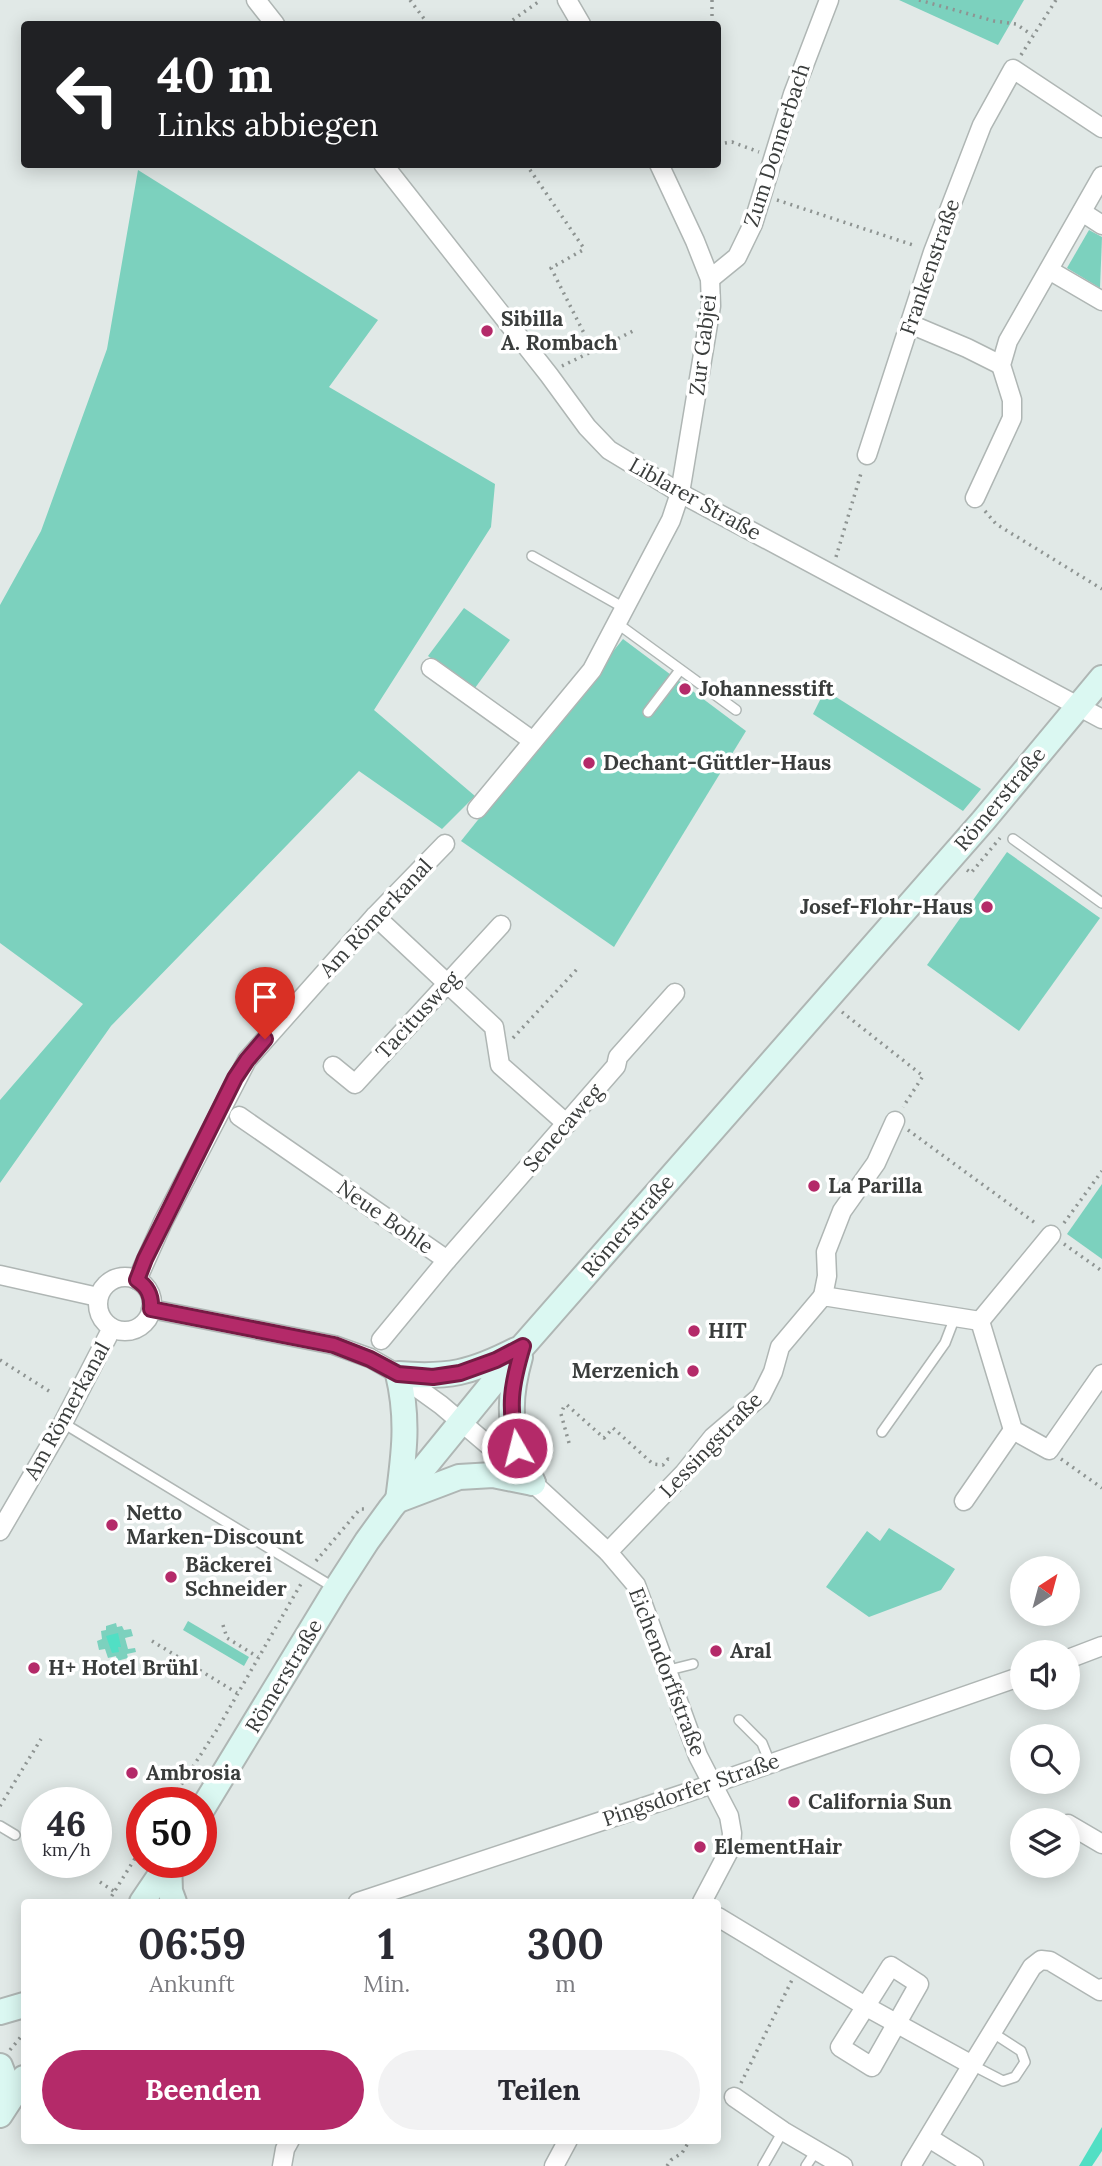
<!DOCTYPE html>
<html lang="de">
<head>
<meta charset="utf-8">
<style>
  body { margin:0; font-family:Lora,serif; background:#f2f2f3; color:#2b2b33; height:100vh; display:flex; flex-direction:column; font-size:26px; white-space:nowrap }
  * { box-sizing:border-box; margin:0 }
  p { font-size:23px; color:#7c7c81 }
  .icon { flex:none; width:38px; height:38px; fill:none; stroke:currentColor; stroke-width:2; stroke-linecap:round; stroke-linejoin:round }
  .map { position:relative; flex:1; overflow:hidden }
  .details { position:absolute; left:21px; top:1899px; width:700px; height:245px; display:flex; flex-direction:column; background:#fff; border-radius:7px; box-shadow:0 4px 18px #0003 }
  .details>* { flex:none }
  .guide { position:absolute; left:21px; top:21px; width:700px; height:147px; border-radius:7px; box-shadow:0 4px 18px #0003; background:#202124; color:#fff; overflow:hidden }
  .needle { width:46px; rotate:36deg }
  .controls { position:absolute; left:1010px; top:1556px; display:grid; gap:14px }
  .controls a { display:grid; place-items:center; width:70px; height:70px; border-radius:50%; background:#fff; box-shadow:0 4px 18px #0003; font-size:35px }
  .speed { position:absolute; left:21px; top:1787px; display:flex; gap:14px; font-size:35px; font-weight:700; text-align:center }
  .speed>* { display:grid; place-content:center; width:91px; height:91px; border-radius:50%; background:#fff; box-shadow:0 4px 18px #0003; line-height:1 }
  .speed small { font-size:18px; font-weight:400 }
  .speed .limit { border:10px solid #d22; background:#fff; color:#111 }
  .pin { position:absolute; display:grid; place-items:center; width:60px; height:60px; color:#fff; margin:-72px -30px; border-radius:50% 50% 50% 0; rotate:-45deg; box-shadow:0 0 7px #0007 }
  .pin .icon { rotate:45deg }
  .me { position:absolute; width:77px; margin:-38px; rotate:352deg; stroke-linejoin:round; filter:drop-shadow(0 0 5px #0008) }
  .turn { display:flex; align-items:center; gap:24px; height:147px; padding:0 21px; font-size:32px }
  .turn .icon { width:91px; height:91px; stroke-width:2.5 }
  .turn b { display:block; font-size:49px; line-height:60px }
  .eta { display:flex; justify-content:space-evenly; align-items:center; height:119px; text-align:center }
  .eta b { font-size:42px; font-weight:700; line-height:49px }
  .action { display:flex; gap:14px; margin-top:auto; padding:14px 21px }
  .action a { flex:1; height:80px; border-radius:42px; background:#b42a69; color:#fff; font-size:28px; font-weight:700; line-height:80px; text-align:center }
  .action a+a { background:#f2f2f3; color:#2b2b33 }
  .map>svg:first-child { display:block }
  .green { fill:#7cd1be }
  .water { fill:#51dfc4 }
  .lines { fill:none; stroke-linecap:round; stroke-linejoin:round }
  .service-casing { stroke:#afb6b4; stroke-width:12 }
  .minor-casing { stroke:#afb6b4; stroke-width:21 }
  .secondary-casing { stroke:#afb6b4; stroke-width:28 }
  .path { stroke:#8e9492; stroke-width:3.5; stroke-dasharray:2 5; stroke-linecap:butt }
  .service { stroke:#fff; stroke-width:9 }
  .minor { stroke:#fff; stroke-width:18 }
  .secondary { stroke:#dbf8f2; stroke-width:24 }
  .route-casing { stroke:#751b44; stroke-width:18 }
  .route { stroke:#b42a69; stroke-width:12 }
  .poi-dot { fill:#b42a69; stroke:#fff; stroke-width:2.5 }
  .labels { text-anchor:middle; stroke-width:7; stroke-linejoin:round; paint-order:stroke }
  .street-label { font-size:21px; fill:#3a3d3c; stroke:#fff }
  .poi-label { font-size:21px; font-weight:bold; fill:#3a3d3c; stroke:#fff; text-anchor:start }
</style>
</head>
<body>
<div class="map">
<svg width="1102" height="2166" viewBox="0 0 1102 2166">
  <rect width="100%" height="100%" fill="#e1e9e7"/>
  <g class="green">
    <path d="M899,0H1024L998,45Z"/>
    <path d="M138,170L378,320L329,387L495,484L491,527L374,710L475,796L442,829L359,771L111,1026L0,1183V1100L83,1004L0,943V605L41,531L107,349Z"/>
    <path d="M1089,230L1102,237L1100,288L1067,268Z"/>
    <path d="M464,608L510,640L475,688L428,656Z"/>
    <path d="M623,639L746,731L614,947L461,841Z"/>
    <path d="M825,690L981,789L963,811L813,714Z"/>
    <path d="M1007,852L1100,918L1019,1031L927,965Z"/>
    <path d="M1102,1184V1259L1067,1234Z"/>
    <path d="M889,1528L955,1569L941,1590L869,1617L826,1587L867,1531L880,1541Z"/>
    <path d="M188,1621L249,1657L244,1666L183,1630Z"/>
    <path d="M116,1623L117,1627L122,1626L124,1630L131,1629L133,1636L125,1638L128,1649L135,1648L136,1652L127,1654L128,1658L117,1661L116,1656L108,1658L105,1649L99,1650L97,1641L102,1639L101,1631L106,1630V1626Z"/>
  </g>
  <g class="water">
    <path d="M118,1633L121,1647H118L119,1652L112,1653L106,1636Z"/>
    <path d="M1102,2127V2151L1092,2166H1079Z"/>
  </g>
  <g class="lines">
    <defs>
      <g id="service">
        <path d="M532,556L626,609"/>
        <path d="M618,624L736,710"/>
        <path d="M648,712L680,670"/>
        <path d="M1013,839L1102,903"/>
        <path d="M63,1423L333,1587"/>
        <path d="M882,1432L945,1343L955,1317"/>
        <path d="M669,1670L693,1664"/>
        <path d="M739,1720L762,1743L770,1763"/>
        <path d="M0,1826L15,1835"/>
        <path d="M972,2065L1003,2081L1015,2077L1025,2062L1021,2051L993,2033"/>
        <path d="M763,2166L783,2131"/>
        <path d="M806,2166L816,2151"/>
      </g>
      <g id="minor">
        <path d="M256,0L275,24"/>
        <path d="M567,0L581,24"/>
        <path d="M383,164L549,375L587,427L609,450L680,493L1102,719"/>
        <path d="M1082,212L1102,225"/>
        <path d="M1049,270L1102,301"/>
        <path d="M710,279L737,257L753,224L793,94L829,0"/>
        <path d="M910,324L967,348L1001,365"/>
        <path d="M867,455L933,252L982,125L1013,69L1102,128"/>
        <path d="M975,498L1012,418V400L1001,365L1008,341L1102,176"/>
        <path d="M431,668L533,741"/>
        <path d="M477,809L592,670L671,520L680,493L711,306L710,279L695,241L659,164"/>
        <path d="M375,916L494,1027L500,1065L567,1124"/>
        <path d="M333,1066L355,1084L501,925"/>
        <path d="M239,1116L447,1260L381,1340"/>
        <path d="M447,1260L616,1066L618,1057L675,993"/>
        <path d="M0,1275L98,1297"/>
        <circle cx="125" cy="1304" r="27"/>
        <path d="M137,1280L163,1222L247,1060L375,916L445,844"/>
        <path d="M823,1296L827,1276L826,1252L842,1211L876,1163L895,1121"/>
        <path d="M151,1309L334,1345L370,1358L398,1374L441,1405L533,1483L608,1552L636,1585L698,1756L729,1816L732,1833L731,1847L702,1902"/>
        <path d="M980,1321L1013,1430L1049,1450L1102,1374"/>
        <path d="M980,1321L1051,1235"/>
        <path d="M964,1501L1013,1430"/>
        <path d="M0,1531L63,1423L112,1328"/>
        <path d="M608,1552L684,1473L713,1437L761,1396L773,1372L780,1347L823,1296L980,1321"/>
        <path d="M1068,1659L1102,1646"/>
        <path d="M1068,1824L1102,1844"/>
        <path d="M358,1902L686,1793L1022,1676"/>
        <path d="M718,1917L865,2006L972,2065L1032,1967L1041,1960L1050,1961L1100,1991L1102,1988"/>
        <path d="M891,1966L919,1984L872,2067L840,2047Z"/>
        <path d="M734,2097L783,2131L843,2166"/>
        <path d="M929,2138L974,2166"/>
        <path d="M282,2166L285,2149L290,2140"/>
        <path d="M554,2166L568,2140"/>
        <path d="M911,2166L972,2065"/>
      </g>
      <g id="secondary">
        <path d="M520,1357C505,1410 511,1434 533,1483"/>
        <path d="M401,1499L459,1477L493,1475L533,1483"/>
        <path d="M398,1500C404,1455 409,1419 398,1374C448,1378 471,1373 516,1350"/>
        <path d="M201,1811L336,1589L367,1541L391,1508L523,1346L983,821L1102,678"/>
        <path d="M169,1862L170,1891L174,1902"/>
        <path d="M142,1902L169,1862"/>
        <path d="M0,2012L24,2005"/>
        <path d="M0,2066L5,2079L7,2103"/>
        <path d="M0,2115L24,2078"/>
      </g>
    </defs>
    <use href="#service" class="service-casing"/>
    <use href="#minor" class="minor-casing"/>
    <use href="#secondary" class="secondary-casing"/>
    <g class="path">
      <path d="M410,0L428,24"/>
      <path d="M712,0V24"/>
      <path d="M919,0L994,21L1016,24L1032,35"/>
      <path d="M507,24L541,0"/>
      <path d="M1021,55L1056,0"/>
      <path d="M718,144L732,142L759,152"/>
      <path d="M526,164L583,247V250L551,268L593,351L562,366"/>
      <path d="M777,200L916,246"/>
      <path d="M593,351L635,330"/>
      <path d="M985,511L996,524L1102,589"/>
      <path d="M836,557L862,470"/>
      <path d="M967,870L971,873L1000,838"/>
      <path d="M842,1012L923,1076L903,1107"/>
      <path d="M513,1038L578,968"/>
      <path d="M908,1130L1038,1225"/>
      <path d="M1064,1223L1102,1171"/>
      <path d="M1064,1244L1102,1271"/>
      <path d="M0,1360L52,1393"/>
      <path d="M569,1443L561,1414L564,1406L567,1405L604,1438L613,1428L653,1464L663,1465L668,1459L672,1462"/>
      <path d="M1061,1459L1102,1488"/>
      <path d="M316,1561L360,1509H365"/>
      <path d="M223,1625L227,1638L258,1657"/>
      <path d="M152,1641L237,1693"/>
      <path d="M170,1802L218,1728L302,1582"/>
      <path d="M0,1806L41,1739"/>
      <path d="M100,1882L115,1892"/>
      <path d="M108,1902L142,1847"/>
      <path d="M10,2050L24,2033"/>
      <path d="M741,2083L792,1980"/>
      <path d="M667,2166L671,2160L682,2153L690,2140"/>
    </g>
    <use href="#service" class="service"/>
    <use href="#minor" class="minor"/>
    <use href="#secondary" class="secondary"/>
  </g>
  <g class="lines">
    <defs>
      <path id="route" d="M265,1039L247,1060L235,1078L145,1259L137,1280C148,1287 152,1296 151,1309L334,1345L370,1359L398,1374L433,1377L460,1373L496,1360L523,1346C511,1386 508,1406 517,1448"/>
    </defs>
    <use href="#route" class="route-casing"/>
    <use href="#route" class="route"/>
  </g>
  <g class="poi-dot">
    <circle cx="487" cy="331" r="7"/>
    <circle cx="685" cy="689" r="7"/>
    <circle cx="589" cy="763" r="7"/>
    <circle cx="987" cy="907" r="7"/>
    <circle cx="814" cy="1186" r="7"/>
    <circle cx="694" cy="1331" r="7"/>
    <circle cx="693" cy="1371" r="7"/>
    <circle cx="112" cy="1525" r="7"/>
    <circle cx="171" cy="1577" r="7"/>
    <circle cx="716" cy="1651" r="7"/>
    <circle cx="34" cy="1668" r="7"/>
    <circle cx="132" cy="1773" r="7"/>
    <circle cx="794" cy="1802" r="7"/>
    <circle cx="700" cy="1847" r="7"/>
  </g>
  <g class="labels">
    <g class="street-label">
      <text transform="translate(777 145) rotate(-72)" y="7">Zum Donnerbach</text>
      <text transform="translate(930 267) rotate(-71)" y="7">Frankenstraße</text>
      <text transform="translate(703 345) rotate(-83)" y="7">Zur Gabjei</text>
      <text transform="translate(695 499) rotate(29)" y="7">Liblarer Straße</text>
      <text transform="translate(1000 799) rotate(-50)" y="7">Römerstraße</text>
      <text transform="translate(376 918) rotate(-47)" y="7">Am Römerkanal</text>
      <text transform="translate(418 1015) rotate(-47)" y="7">Tacitusweg</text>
      <text transform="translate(563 1128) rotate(-49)" y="7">Senecaweg</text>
      <text transform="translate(385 1217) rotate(35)" y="7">Neue Bohle</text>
      <text transform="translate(628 1226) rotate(-49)" y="7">Römerstraße</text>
      <text transform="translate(67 1411) rotate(-61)" y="7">Am Römerkanal</text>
      <text transform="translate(711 1445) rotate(-46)" y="7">Lessingstraße</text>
      <text transform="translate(667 1672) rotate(69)" y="7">Eichendorffstraße</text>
      <text transform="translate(284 1676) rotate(-59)" y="7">Römerstraße</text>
      <text transform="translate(691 1790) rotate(-19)" y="7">Pingsdorfer Straße</text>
    </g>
    <g class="poi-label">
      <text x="501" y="326">Sibilla<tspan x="501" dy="24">A. Rombach</tspan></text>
      <text x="699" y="696">Johannesstift</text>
      <text x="603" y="770">Dechant-Güttler-Haus</text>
      <text x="973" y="914" text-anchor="end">Josef-Flohr-Haus</text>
      <text x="828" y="1193">La Parilla</text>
      <text x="708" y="1338">HIT</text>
      <text x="679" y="1378" text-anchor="end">Merzenich</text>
      <text x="126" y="1520">Netto<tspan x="126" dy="24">Marken-Discount</tspan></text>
      <text x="185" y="1572">Bäckerei<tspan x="185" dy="24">Schneider</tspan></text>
      <text x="730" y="1658">Aral</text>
      <text x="48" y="1675">H+ Hotel Brühl</text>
      <text x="146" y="1780">Ambrosia</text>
      <text x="808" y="1809">California Sun</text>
      <text x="714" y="1854">ElementHair</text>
    </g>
  </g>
</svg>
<div class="controls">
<a><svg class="needle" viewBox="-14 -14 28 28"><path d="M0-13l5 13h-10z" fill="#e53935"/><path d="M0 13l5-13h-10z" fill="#7c7c81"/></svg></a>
<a><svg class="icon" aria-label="sound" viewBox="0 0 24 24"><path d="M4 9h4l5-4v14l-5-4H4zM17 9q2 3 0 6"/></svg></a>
<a><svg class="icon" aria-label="search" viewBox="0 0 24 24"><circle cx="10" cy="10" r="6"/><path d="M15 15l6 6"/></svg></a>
<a><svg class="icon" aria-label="layers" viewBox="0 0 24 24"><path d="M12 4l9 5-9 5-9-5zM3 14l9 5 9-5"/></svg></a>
</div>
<div class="speed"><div>46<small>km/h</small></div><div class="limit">50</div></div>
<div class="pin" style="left:265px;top:1039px;background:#d93025"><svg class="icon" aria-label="arrive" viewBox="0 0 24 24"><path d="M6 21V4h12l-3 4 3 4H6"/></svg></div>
<svg class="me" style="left:517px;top:1448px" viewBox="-20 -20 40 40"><circle r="17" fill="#b42a69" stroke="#fff" stroke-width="3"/><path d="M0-11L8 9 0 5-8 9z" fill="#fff"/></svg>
<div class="guide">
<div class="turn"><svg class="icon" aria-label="left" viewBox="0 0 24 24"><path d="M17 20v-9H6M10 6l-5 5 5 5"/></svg><div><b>40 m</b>Links abbiegen</div></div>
</div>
<section class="details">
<div class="eta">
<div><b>06:59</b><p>Ankunft</p></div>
<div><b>1</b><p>Min.</p></div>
<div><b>300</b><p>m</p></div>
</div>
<div class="action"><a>Beenden</a><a>Teilen</a></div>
</section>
</div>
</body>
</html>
